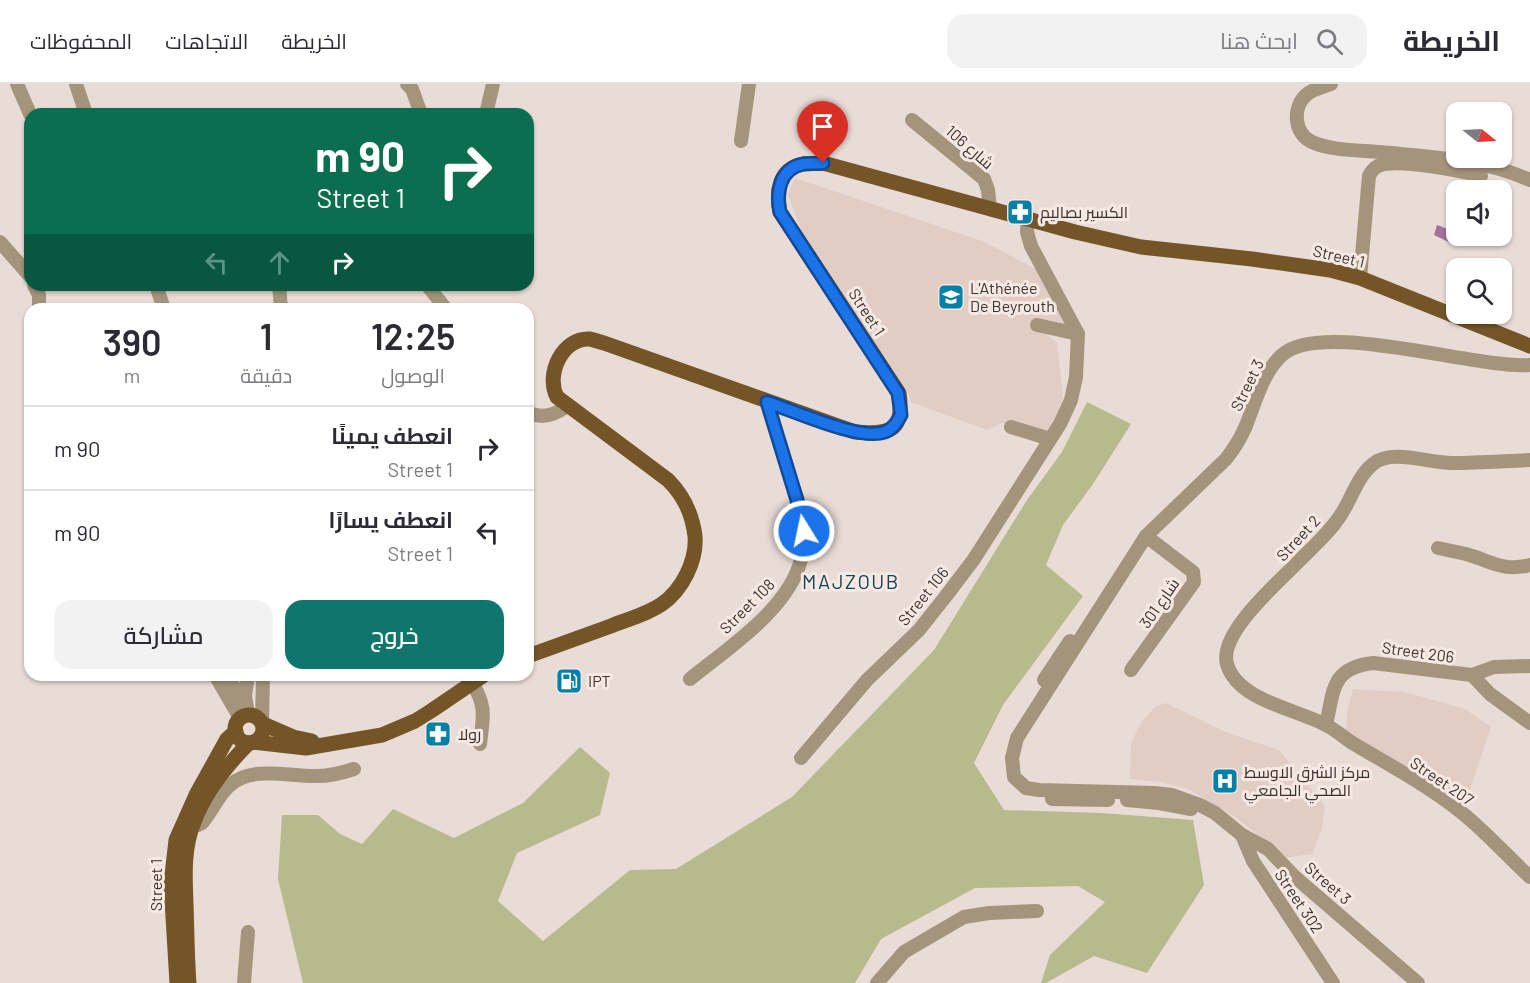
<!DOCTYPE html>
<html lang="ar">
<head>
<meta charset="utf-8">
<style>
  body { margin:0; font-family:Barlow,Cairo,sans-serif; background:#f2f2f3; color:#2b2b33; direction:rtl; height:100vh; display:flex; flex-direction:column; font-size:22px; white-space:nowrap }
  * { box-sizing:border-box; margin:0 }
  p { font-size:20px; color:#7c7c81 }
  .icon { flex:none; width:33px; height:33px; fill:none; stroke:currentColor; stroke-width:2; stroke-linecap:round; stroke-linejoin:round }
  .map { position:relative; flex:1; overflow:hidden; direction:ltr }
  .side { position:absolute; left:24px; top:219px; width:510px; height:378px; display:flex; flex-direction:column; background:#fff; border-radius:18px; box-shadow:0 2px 4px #0004; direction:rtl }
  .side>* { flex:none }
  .banner { position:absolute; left:24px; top:24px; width:510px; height:183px; border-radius:18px; box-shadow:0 2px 4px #0004; direction:rtl; background:#0b6e4f; color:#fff; overflow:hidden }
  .needle { width:39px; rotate:108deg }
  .tools { position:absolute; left:1446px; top:18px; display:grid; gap:12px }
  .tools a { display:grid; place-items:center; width:66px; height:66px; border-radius:12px; background:#fff; box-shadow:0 2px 4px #0004; font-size:30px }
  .pin { position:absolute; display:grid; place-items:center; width:51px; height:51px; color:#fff; margin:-62px -26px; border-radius:50% 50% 50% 0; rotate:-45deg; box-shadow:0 0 6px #0007 }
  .pin .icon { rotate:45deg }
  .me { position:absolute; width:66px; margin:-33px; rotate:350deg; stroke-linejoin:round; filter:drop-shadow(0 0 4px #0008) }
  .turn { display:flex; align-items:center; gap:21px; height:126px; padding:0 30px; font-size:27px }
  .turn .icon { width:78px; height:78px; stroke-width:2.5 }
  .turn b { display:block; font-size:42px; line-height:51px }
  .lanes { display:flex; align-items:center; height:57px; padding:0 30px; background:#0003; justify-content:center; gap:30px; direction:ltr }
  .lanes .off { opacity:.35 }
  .eta { display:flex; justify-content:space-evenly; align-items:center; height:102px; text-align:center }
  .eta b { font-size:36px; font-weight:600; line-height:42px }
  .action { display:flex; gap:12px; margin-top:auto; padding:12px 30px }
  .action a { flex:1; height:69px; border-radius:18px; background:#0f766e; color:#fff; font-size:24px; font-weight:600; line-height:69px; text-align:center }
  .action a+a { background:#f2f2f3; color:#2b2b33 }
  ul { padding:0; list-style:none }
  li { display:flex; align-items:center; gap:18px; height:84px; padding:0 30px; border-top:2px solid #e1e1e2 }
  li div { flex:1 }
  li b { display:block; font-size:22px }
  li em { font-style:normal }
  header { display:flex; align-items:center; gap:36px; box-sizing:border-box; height:84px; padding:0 30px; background:#fff; border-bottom:2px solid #e1e1e2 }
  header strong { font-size:28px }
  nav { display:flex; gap:33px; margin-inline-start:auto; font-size:21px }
  .search { width:420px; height:54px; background:#f2f2f3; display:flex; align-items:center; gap:15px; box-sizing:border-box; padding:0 21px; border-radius:18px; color:#7c7c81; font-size:22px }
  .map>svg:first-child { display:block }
  .built { fill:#e2cdc5 }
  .green { fill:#b7ba8d }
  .water { fill:#a4729d }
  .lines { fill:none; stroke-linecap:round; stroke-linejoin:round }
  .minor { stroke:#a4947c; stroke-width:14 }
  .major { stroke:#735528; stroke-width:15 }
  .route-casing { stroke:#114b97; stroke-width:15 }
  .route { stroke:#1a73e8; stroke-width:10 }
  .labels { text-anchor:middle; stroke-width:6; stroke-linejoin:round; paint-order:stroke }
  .street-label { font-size:16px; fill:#393432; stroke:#f6e8e3 }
  .poi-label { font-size:16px; fill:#393432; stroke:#f6e8e3; text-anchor:start }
  .quarter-label { font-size:20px; letter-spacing:1.5px; fill:#114255; stroke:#f6e8e3 }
</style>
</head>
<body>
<header>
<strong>الخريطة</strong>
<div class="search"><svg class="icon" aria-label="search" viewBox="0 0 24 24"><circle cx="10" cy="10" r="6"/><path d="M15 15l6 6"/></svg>ابحث هنا</div>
<nav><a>الخريطة</a><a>الاتجاهات</a><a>المحفوظات</a></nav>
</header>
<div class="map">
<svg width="1530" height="899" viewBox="0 0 1530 899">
  <rect width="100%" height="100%" fill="#e9dbd6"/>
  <g class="built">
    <path d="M795,94L985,158L1041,188L1077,249L1032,239L1057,259L1063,314L1049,348L1002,339L987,346L911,318L908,308L801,146L788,111Z"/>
    <path d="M1353,605L1404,608L1465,625L1491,643L1464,723L1345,653L1348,624Z"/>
    <path d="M1166,619L1223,647L1279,666L1325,722L1322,745L1312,770L1283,774L1263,755L1235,733L1188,705L1161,698L1130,695L1131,659L1142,637L1155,623Z"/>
  </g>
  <path class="green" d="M1087,318L1131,340L1093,400L1063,441L1046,481L1083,512L1003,621L974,679L1004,726L1102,729L1193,736L1204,801L1147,889L1094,872L1046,899H1041L1050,871L1105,818L1078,802L975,804L881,855L855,899H303L278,795L282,731H318L340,750L362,760L393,725L454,754L523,719L580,663L610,689L600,731L517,769L498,817L543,857L630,786L676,785L792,713L934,566L1027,416L1062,368Z"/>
  <path class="water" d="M1437,141L1456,148V152H1462L1457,162L1434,151Z"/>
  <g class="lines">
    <g class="minor">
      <path d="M17,0L30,30"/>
      <path d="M76,0L86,30"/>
      <path d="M407,0L412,5L421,30"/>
      <path d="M1331,0C1323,3 1312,5 1306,11C1292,24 1294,50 1312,58C1332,67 1359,66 1380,68C1431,73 1483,75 1530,96"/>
      <path d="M486,30L493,0"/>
      <path d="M912,36L984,95L988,106L990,124"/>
      <path d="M741,57L749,0"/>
      <path d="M0,158L30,192"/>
      <path d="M1360,194L1369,92C1371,88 1374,84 1378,82C1397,74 1461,87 1481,92"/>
      <path d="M34,201L39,211V225"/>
      <path d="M156,201L164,225"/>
      <path d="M279,201L281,225"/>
      <path d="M427,201L446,225"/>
      <path d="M1037,241L1078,250"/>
      <path d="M528,328C542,336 555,331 567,322"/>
      <path d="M1011,343L1050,355"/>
      <path d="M1530,376C1504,377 1479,379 1453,379C1431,380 1392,364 1373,380C1358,392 1352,413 1342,429C1331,447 1315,461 1300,476C1280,497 1218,549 1227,580C1237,616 1295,625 1324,640C1335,645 1344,654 1354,660C1390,681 1428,702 1461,728C1486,748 1507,772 1530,793"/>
      <path d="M1438,464C1447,466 1457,468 1466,470C1491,477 1503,488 1530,481"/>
      <path d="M1131,586L1194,498L1193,488L1146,452"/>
      <path d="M215,591L240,634"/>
      <path d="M226,591L236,606L242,627"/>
      <path d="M1472,591L1494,583L1530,582"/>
      <path d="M690,595C727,565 790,524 801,475C804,460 803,445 801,429L767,318"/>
      <path d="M1044,596L1070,557"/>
      <path d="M472,599C487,622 483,634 480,660"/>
      <path d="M247,624L245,612L248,591"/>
      <path d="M262,639L263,591"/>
      <path d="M1326,641C1334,606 1331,584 1373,579L1472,591L1490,610L1530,639"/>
      <path d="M801,674L867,596L919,546L946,512L974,475L1060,340L1071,316L1076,293L1078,250L1031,162L1027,148L1028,134"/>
      <path d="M1052,715L1108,716"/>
      <path d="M1127,716L1159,719L1191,725"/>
      <path d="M185,737L198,741L202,739C212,728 218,711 230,701C253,681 290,693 317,692C330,692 342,689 354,685"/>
      <path d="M1242,751L1253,777L1333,899"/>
      <path d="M244,899L248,848"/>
      <path d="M877,899L904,868L964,833L989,829L1037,827"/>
      <path d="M1418,899L1295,793L1268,765L1242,751L1215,729L1200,721L1172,711L1154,709L1039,706L1026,704L1014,693L1012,674L1017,654L1146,452L1226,375C1234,365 1240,355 1245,344C1255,320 1262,289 1282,271C1321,235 1475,285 1530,281"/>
    </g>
    <g class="major">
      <path d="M528,572C556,562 583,552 611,542C628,535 646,531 662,520C682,506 697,477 695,452C692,429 684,412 668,396L557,313C545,290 563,253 590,255C594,256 600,258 604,259L855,348C890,351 905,347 899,309L780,128C776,109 778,85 803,80C809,79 816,80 823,79L1075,148L1141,163L1252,175L1330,186L1360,194L1530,262"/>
      <circle cx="249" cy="645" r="14"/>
      <path d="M263,640L293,653L312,657"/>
      <path d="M253,658L306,664L382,651L415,637L431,627L484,591"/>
      <path d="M177,899L171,800L176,756L196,711L227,655L236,647"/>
      <path d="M189,899C187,873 187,847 186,820C185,792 183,765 194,738C205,708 226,682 249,659"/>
    </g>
  </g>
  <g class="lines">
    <defs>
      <path id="route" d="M804,447L801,429L767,318C795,327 859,357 885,348C893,345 897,338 901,331L898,309L780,128C776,109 779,85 803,80C809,79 816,80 823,79"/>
    </defs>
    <use href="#route" class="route-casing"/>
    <use href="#route" class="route"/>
  </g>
  <defs>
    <symbol id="pharmacy-square" viewBox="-11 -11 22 22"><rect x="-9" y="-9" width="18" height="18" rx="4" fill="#0680a6" stroke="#f6e8e3"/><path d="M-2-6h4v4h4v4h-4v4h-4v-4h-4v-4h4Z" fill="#fff"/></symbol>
    <symbol id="school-square" viewBox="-11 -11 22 22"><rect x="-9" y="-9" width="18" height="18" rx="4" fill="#0680a6" stroke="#f6e8e3"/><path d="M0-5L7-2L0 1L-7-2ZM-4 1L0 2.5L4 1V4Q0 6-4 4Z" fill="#fff"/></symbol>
    <symbol id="fuel-square" viewBox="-11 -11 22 22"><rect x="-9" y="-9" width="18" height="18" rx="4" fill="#0680a6" stroke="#f6e8e3"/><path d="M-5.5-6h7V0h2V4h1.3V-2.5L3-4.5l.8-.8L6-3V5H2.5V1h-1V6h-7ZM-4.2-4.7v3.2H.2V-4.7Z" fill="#fff"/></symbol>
    <symbol id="hospital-square" viewBox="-11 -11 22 22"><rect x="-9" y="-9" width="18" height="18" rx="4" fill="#0680a6" stroke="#f6e8e3"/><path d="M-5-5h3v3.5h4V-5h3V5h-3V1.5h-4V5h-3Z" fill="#fff"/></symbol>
  </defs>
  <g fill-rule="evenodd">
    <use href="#pharmacy-square" x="1005" y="113" width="30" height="30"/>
    <use href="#school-square" x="936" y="198" width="30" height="30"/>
    <use href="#fuel-square" x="554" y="582" width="30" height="30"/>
    <use href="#pharmacy-square" x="423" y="635" width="30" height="30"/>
    <use href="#hospital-square" x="1210" y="682" width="30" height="30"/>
  </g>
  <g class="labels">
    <g class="street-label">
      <text transform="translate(970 63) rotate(41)" y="6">شارع 106</text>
      <text transform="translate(1339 172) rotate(13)" y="6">Street 1</text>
      <text transform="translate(867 228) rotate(57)" y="6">Street 1</text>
      <text transform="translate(1247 301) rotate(-64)" y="6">Street 3</text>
      <text transform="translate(1298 454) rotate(-47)" y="6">Street 2</text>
      <text transform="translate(923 512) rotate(-51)" y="6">Street 106</text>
      <text transform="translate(1159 519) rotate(-55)" y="6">شارع 301</text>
      <text transform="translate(747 522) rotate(-45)" y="6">Street 108</text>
      <text transform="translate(1418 568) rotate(8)" y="6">Street 206</text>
      <text transform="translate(1442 697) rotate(34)" y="6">Street 207</text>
      <text transform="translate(1328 799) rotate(41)" y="6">Street 3</text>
      <text transform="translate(156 801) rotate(-90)" y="6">Street 1</text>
      <text transform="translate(1299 817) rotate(56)" y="6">Street 302</text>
    </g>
    <g class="poi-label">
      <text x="1040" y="134">الكسير بصاليم</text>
      <text x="970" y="210">L'Athénée<tspan x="970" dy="18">De Beyrouth</tspan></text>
      <text x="588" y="603">IPT</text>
      <text x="458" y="656">رولا</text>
      <text x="1244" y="694">مركز الشرق الاوسط<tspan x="1244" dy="18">الصحي الجامعي</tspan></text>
    </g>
    <g class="quarter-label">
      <text x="851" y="505">MAJZOUB</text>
    </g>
  </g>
</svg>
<div class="tools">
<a><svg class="needle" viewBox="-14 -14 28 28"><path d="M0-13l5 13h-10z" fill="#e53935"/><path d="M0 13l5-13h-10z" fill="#7c7c81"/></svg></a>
<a><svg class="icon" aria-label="sound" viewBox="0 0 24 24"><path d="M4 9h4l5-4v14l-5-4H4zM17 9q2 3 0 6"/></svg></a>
<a><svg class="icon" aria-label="search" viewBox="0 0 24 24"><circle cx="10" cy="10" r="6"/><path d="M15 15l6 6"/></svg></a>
</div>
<div class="pin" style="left:823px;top:79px;background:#d93025"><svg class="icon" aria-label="arrive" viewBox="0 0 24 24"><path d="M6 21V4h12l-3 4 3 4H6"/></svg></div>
<svg class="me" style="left:804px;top:447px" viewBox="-20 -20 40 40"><circle r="17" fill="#1a73e8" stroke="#fff" stroke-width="3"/><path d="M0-11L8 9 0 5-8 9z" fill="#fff"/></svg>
<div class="banner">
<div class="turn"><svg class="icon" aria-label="right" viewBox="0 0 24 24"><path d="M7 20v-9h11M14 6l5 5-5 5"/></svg><div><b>90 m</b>Street 1</div></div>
<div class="lanes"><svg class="icon off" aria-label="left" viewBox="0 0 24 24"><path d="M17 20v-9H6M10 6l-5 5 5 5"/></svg><svg class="icon off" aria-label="ahead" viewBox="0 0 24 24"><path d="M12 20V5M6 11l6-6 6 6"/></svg><svg class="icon" aria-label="right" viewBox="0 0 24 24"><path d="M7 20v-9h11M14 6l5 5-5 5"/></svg></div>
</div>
<section class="side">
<div class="eta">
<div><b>12:25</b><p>الوصول</p></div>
<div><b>1</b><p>دقيقة</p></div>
<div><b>390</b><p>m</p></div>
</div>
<ul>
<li><svg class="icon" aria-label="right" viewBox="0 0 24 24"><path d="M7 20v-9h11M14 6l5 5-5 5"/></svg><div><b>انعطف يمينًا</b><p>Street 1</p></div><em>90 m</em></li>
<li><svg class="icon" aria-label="left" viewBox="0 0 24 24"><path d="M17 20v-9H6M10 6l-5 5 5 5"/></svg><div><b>انعطف يسارًا</b><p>Street 1</p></div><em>90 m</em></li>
</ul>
<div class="action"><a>خروج</a><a>مشاركة</a></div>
</section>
</div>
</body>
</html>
